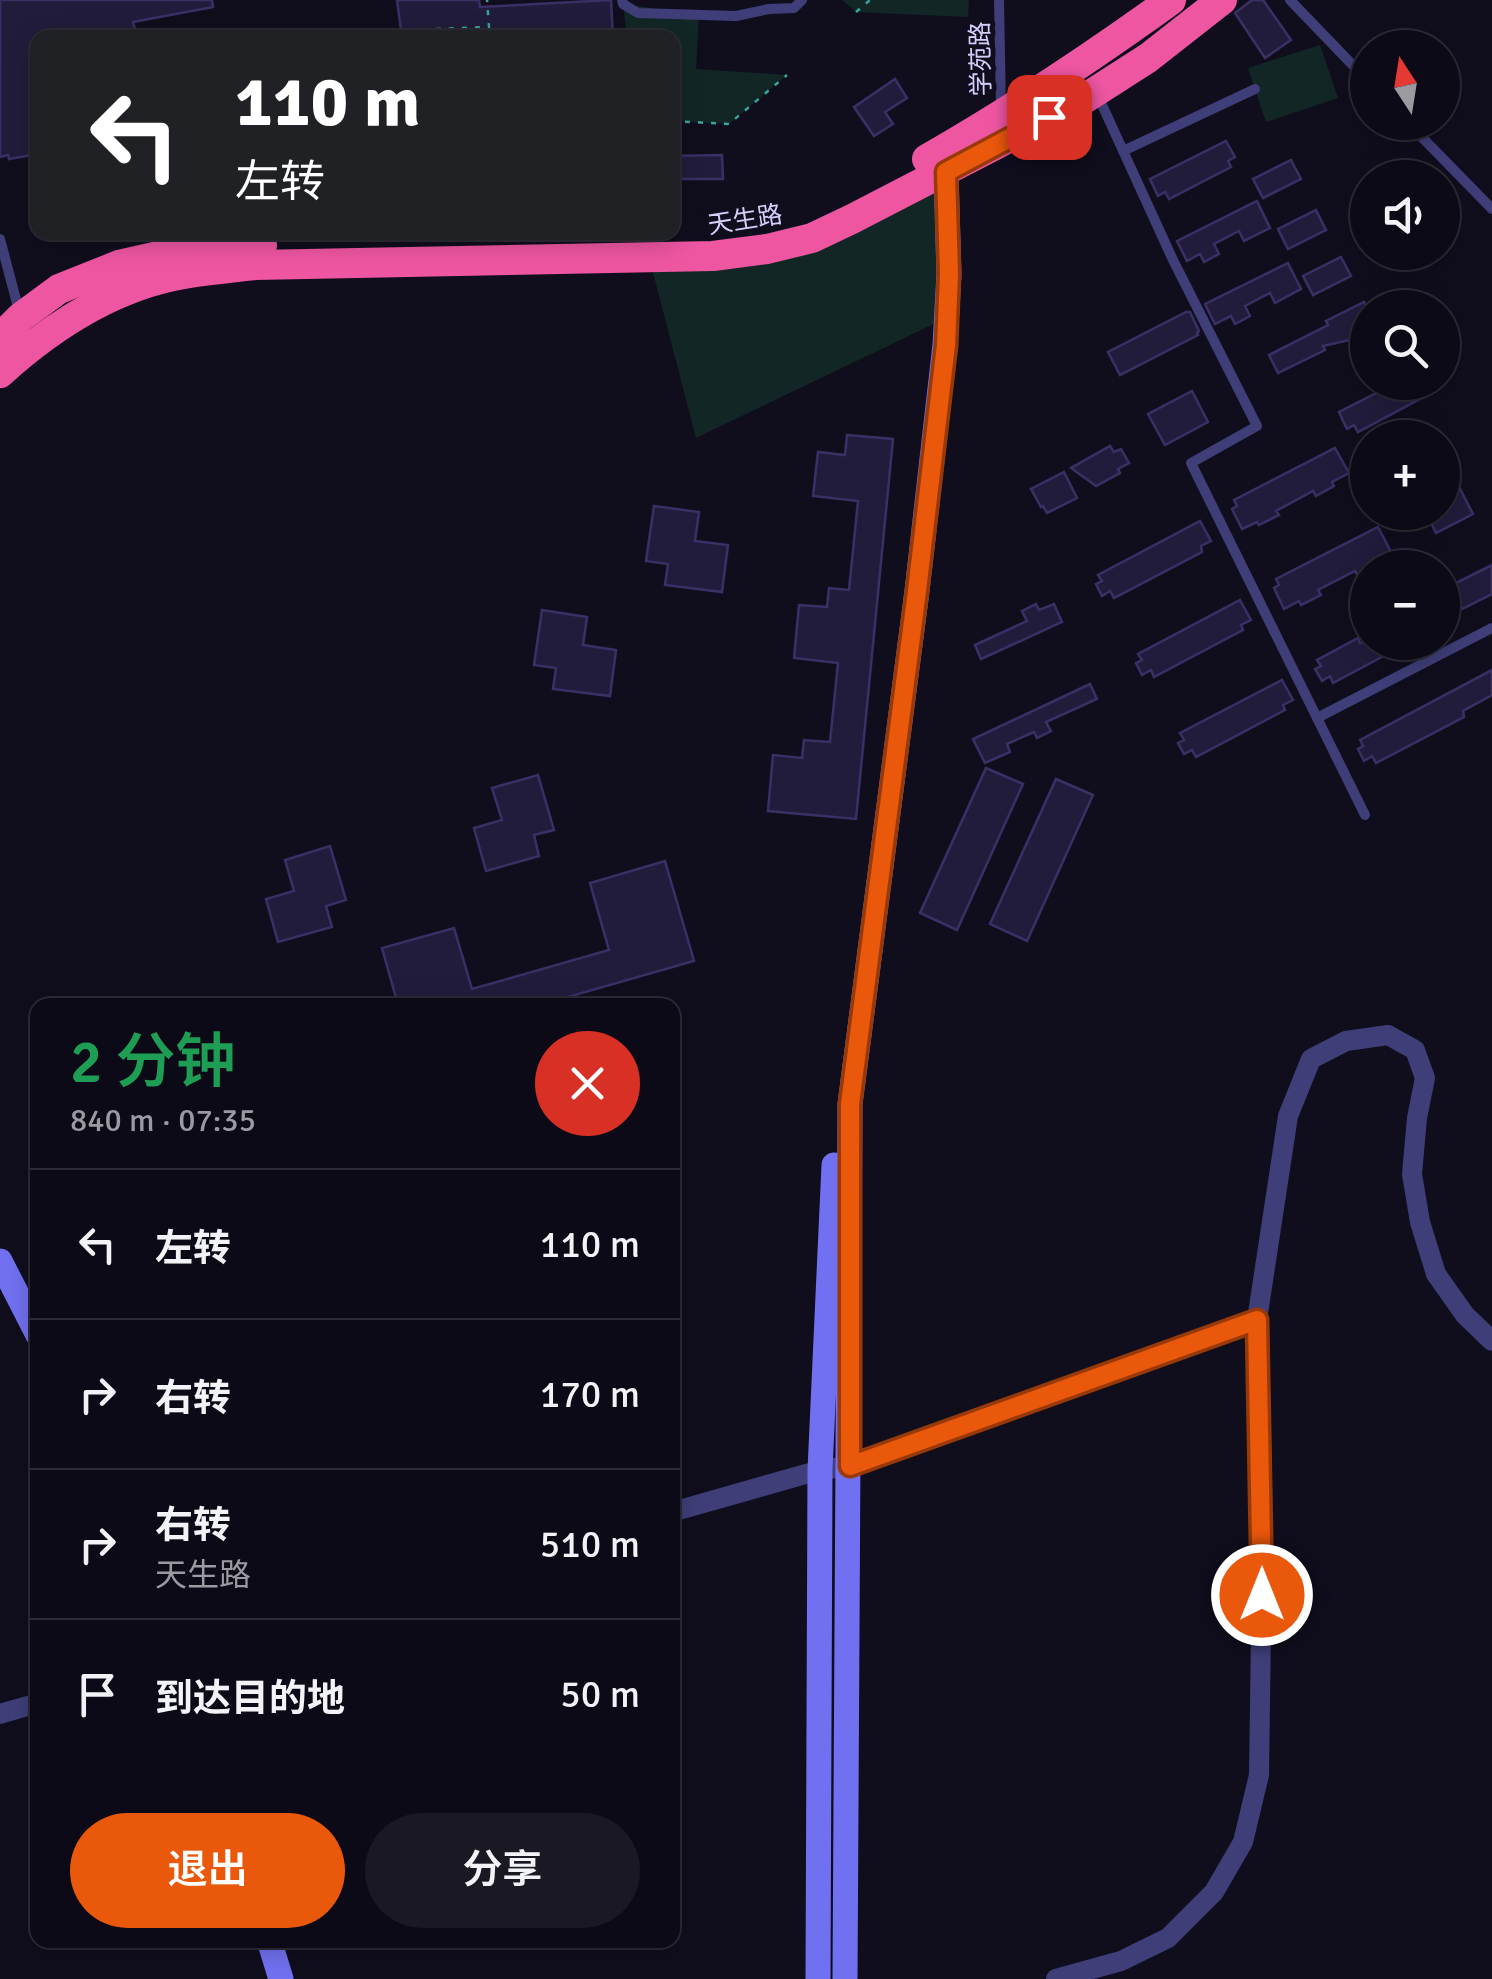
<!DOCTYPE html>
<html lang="zh">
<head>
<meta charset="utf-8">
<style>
  body { margin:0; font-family:Signika,"Noto Sans SC",sans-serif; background:#1a1823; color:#f1f3f6; height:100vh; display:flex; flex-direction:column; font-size:38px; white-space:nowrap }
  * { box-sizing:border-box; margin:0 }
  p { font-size:32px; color:#9a9aa1 }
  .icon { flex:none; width:55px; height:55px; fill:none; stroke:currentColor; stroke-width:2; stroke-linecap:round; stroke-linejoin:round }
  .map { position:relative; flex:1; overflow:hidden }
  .panel { position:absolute; left:30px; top:998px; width:650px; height:950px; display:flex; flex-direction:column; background:#0c0a16; border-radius:20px; box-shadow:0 5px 25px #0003,0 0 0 2px #2c2b35 }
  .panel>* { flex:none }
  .guide { position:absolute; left:30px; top:30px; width:650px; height:210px; border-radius:20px; box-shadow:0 5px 25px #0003,0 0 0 2px #2c2b35; background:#202124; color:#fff; overflow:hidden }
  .needle { width:65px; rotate:348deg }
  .buttons { position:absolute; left:1350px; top:30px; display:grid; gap:20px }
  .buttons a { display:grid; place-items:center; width:110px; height:110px; border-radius:50%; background:#0c0a16; box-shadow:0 5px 25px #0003,0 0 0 2px #2c2b35; font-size:50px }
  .pin { position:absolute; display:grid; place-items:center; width:85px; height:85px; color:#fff; margin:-42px; border-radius:20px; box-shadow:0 5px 15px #0006 }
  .me { position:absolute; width:110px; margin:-55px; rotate:0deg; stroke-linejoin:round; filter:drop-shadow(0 0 8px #0008) }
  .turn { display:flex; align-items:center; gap:35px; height:210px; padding:0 40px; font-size:45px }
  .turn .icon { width:130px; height:130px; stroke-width:2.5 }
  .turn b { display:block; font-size:70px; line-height:85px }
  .round { display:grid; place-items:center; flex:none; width:105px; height:105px; border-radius:52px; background:#1a1823 }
  .headline { display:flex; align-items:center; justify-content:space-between; height:170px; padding:0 40px }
  h1 { font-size:60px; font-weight:600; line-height:75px; color:#1e9e55 }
  .cta { display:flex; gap:20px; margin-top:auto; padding:20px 40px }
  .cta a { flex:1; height:115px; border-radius:60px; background:#ea580c; color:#fff; font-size:40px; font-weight:600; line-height:115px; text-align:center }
  .cta a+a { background:#1a1823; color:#f1f3f6 }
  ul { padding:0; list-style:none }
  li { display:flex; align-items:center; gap:30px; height:150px; padding:0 40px; border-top:2px solid #2c2b35 }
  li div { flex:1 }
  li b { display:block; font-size:38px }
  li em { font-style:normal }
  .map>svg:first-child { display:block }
  .green { fill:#122725 }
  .building { fill:#221c3c; stroke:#3a3066; stroke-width:2.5 }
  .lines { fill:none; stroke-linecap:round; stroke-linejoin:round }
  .path { stroke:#39a49c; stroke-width:2.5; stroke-dasharray:5 8; stroke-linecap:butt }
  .lane { stroke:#3f3e78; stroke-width:10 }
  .street { stroke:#3f3e78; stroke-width:20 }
  .secondary { stroke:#7170f0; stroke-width:25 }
  .highway { stroke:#ee56a2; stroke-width:30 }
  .route-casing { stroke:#983908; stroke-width:25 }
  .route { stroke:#ea580c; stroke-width:18 }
  .labels { text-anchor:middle; stroke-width:10; stroke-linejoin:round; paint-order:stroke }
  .street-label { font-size:25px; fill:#d3cffa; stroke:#100e1d }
</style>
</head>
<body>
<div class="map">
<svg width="1492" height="1979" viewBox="0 0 1492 1979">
  <rect width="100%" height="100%" fill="#100e1d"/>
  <g class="green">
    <path d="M842,0H969L968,17L856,12Z"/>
    <path d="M623,4L699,15L696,69L787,75L729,124L673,121L672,38L627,37Z"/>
    <path d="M1320,45L1338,98L1266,122L1248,68Z"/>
    <path d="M946,172V318L696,438L649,257L767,249Z"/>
  </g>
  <g class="building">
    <path d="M0,0H212L213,7L133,22L137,38H38V154L9,159L8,155L0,157Z"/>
    <path d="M397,0H479L480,7L611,0L613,38H402Z"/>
    <path d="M1252,0H1263L1291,40L1265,58L1235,13Z"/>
    <path d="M895,79L907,98L885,112L893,124L874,136L854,107Z"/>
    <path d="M1226,141L1235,157L1228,161L1231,167L1169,199L1165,192L1158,196L1150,179Z"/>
    <path d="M722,155L723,179H672V156Z"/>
    <path d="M1291,160L1301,179L1263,198L1253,179Z"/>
    <path d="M1257,201L1270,228L1244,241L1239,231L1214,244L1219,254L1204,262L1200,254L1187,261L1177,241Z"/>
    <path d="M1316,210L1326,230L1288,249L1278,229Z"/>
    <path d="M1341,257L1351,276L1313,295L1303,276Z"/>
    <path d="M1288,263L1301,289L1275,303L1270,293L1245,306L1250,316L1235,324L1231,316L1215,324L1205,304Z"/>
    <path d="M1364,302L1368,310V331L1358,338L1323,346L1325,350L1278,373L1269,355L1328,325L1326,321Z"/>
    <path d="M1186,312H1190L1199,331L1197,333L1198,335L1120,375L1108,352Z"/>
    <path d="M1398,382H1439L1417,394L1420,399L1358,432L1354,425L1347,429L1339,412Z"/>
    <path d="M1192,391L1208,422L1165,445L1148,414Z"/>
    <path d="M847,435L893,439L856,819L768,811L773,755L802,758L804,740L830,742L838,663L794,658L799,605L827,607L829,588L849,590L858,501L813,496L818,452L845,455Z"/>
    <path d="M1110,446L1114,452L1121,449L1129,463L1118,469L1120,473L1096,486L1071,468Z"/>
    <path d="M1335,448L1349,473L1332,482L1334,486L1316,496L1313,491L1276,511L1279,515L1259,525L1257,522L1242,529L1232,509L1237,506L1234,500Z"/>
    <path d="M1064,472L1077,498L1047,513L1043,506L1041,507L1031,489Z"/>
    <path d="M1454,477L1473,514L1436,533L1426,512H1442V483Z"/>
    <path d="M654,506L699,512L695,541L728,545L722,592L665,585L668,564L646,561Z"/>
    <path d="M1200,521L1211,541L1201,546L1202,552L1114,598L1110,591L1102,596L1096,584L1102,581L1098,575Z"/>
    <path d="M1378,527L1391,552L1374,561L1377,566L1368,568V571L1358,576L1355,571L1318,590L1321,595L1301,605L1299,601L1284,609L1274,588L1279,585L1276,579Z"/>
    <path d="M1492,565V594L1442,619V590Z"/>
    <path d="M1240,600L1251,620L1241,625L1243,630L1154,677L1151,670L1142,675L1136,663L1142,660L1138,654Z"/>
    <path d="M1036,604L1039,610L1054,604L1062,622L981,659L975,645L1027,621L1022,611Z"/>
    <path d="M542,610L587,617L583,645L616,650L610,696L553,689L556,668L534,665Z"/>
    <path d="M1358,638L1360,643L1410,642L1333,683L1330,676L1322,681L1315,669L1321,666L1317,660Z"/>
    <path d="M1492,670V695L1463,711L1464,717L1376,763L1372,756L1364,761L1358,749L1363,746L1360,740Z"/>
    <path d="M1282,680L1293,700L1283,705L1285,710L1196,757L1192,750L1184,754L1178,743L1184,740L1180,733Z"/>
    <path d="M1090,684L1097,699L1046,722L1051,731L1037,738L1034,732L1007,744L1010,752L985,763L973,739Z"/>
    <path d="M986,768L1023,784L957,930L920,913Z"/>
    <path d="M538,775L554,830L534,835L539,856L486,871L474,828L502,820L492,788Z"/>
    <path d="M1056,779L1093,795L1027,941L990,924Z"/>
    <path d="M330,846L346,900L326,906L332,927L278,942L266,899L294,891L285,860Z"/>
    <path d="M665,861L694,961L540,1005H398L382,948L454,928L472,989L609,950L590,883Z"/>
  </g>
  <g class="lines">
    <g class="path">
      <path d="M856,12L870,0"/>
      <path d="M406,38L405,30L489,27L487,0"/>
      <path d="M672,121L729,124L787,75"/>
    </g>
    <g class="lane">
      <path d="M622,0L623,4L638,13L736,16L769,9L794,8L802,0"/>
      <path d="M999,0L1001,109"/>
      <path d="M1290,0L1368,81"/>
      <path d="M1098,96L1173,260L1257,426L1191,463L1365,815"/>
      <path d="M1407,122L1492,209"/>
      <path d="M1123,151L1255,89"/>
      <path d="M0,239L19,311"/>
      <path d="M1317,718L1492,628"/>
    </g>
    <g class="street">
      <path d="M672,1512L820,1470L850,1466L1257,1320"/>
      <path d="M0,1714L38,1703"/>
      <path d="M1056,1979L1121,1961L1168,1938L1214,1892L1243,1842L1259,1775L1262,1559L1257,1320L1288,1116L1311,1059L1346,1041L1388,1035L1415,1050L1425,1078L1417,1118L1412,1174L1420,1222L1436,1274L1465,1315L1492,1341"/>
    </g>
    <g class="secondary">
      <path d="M0,1261L38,1335"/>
      <path d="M269,1940L281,1979"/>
      <path d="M818,1979L820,1470L834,1165"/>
      <path d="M845,1979L850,1104L917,591L945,345L949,274L946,172"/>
    </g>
    <g class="highway">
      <path d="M927,159C1011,111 1092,57 1171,0"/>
      <path d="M0,338L21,317L59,289L119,265L181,251L262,245"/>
      <path d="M0,373C52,326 113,286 184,274C208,270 231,268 255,265L713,256L767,249L812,238L852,219L1084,99L1148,58L1222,0"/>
    </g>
  </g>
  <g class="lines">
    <defs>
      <path id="route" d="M1049,117L946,172L949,274L946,345L917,591L850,1104V1466L1257,1320L1262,1595"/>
    </defs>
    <use href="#route" class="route-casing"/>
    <use href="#route" class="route"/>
  </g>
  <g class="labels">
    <g class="street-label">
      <text transform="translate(980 59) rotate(-91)" y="9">学苑路</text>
      <text transform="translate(745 219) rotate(-9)" y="9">天生路</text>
    </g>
  </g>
</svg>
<div class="buttons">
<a><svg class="needle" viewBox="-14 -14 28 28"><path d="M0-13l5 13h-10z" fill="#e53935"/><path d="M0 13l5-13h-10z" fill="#9a9aa1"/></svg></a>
<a><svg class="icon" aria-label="sound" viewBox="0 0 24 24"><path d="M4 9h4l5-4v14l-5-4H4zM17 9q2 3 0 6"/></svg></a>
<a><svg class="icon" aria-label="search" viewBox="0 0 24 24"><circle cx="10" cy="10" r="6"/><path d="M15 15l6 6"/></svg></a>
<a>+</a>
<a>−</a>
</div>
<div class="pin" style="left:1049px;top:117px;background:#d93025"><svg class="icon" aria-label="arrive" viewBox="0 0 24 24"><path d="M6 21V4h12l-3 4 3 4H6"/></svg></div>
<svg class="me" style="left:1262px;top:1595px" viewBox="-20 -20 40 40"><circle r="17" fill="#ea580c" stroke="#fff" stroke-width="3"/><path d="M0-11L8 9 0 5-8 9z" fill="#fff"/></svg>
<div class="guide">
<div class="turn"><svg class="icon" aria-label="left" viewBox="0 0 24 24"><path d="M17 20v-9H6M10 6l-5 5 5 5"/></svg><div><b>110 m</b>左转</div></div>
</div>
<section class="panel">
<div class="headline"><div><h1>2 分钟</h1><p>840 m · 07:35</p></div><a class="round" style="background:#d93025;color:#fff"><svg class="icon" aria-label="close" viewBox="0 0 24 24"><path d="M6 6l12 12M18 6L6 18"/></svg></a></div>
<ul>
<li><svg class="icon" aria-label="left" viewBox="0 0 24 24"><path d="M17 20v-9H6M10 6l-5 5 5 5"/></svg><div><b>左转</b></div><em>110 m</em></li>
<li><svg class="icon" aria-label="right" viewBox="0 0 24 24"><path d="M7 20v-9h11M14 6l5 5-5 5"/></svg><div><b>右转</b></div><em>170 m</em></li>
<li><svg class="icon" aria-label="right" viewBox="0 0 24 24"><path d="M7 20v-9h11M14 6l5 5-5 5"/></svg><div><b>右转</b><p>天生路</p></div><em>510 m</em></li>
<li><svg class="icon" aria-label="arrive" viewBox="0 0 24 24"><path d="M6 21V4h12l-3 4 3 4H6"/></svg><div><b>到达目的地</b></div><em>50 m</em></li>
</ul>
<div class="cta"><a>退出</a><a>分享</a></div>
</section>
</div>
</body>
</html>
